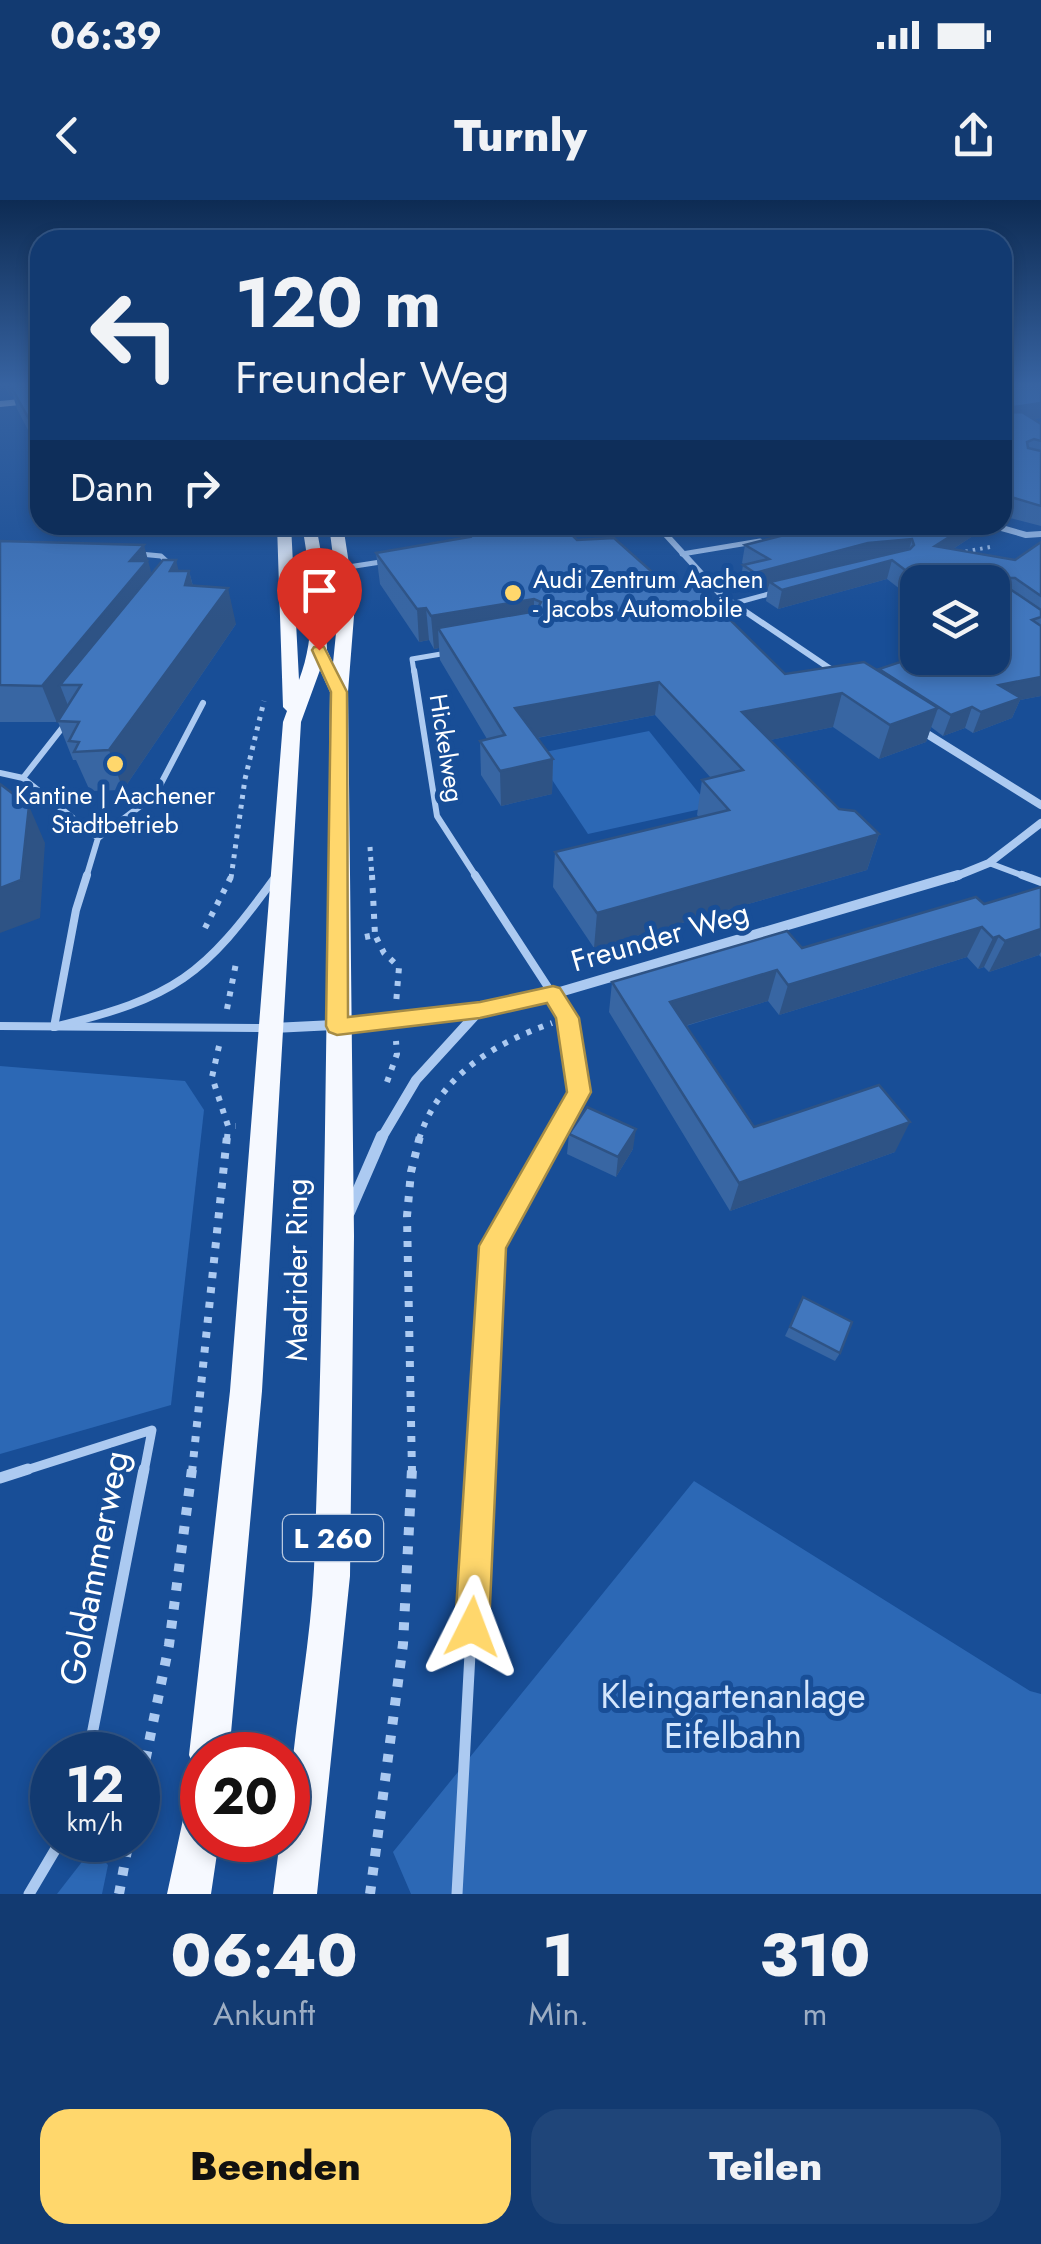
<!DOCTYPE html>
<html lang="de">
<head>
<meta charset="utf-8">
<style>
  body { margin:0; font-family:Jost,sans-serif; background:#1f4579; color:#f1f3f6; height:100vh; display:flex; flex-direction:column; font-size:38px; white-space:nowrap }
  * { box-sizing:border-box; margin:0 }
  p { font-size:32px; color:#9cadc3 }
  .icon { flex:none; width:55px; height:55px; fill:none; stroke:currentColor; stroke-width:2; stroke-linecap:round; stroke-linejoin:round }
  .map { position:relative; height:1694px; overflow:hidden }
  .side { display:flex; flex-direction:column; background:#123a71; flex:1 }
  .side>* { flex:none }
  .banner { position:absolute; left:30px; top:30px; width:982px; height:305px; border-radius:30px; box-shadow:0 5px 15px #0003,0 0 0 2px #315484; background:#123a71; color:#f1f3f6; overflow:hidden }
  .tools { position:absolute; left:900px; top:365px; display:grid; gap:20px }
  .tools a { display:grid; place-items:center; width:110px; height:110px; border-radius:20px; background:#123a71; box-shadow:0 5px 15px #0003,0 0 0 2px #315484; font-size:50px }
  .speed { position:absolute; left:30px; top:1532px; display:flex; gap:20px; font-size:50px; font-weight:700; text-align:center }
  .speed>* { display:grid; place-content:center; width:130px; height:130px; border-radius:50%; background:#123a71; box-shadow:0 5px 15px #0003,0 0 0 2px #315484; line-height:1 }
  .speed small { font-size:25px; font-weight:400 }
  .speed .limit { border:15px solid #d22; background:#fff; color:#111 }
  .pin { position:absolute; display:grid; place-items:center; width:85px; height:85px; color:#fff; margin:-102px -42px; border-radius:50% 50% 50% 0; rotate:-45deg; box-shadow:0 0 10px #0007 }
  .pin .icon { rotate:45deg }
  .me { position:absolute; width:110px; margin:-55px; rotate:3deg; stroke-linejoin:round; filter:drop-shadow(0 0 8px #0008) }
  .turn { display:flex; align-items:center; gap:35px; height:210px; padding:0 40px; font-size:45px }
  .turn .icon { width:130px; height:130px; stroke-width:2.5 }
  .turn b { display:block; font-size:70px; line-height:85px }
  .then { display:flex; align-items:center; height:95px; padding:0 40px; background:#0003; gap:20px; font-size:38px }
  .eta { display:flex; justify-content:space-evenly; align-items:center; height:170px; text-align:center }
  .eta b { font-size:60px; font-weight:800; line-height:70px }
  .action { display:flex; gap:20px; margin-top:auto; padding:20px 40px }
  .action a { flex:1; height:115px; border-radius:30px; background:#ffd76c; color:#111; font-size:40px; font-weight:800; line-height:115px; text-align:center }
  .action a+a { background:#1f4579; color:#f1f3f6 }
  .status { display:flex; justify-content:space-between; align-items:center; height:70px; padding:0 50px; background:#123a71; direction:ltr }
  .status svg { height:28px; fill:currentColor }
  header { display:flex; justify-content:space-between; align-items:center; height:130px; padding:0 40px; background:#123a71; font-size:45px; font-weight:800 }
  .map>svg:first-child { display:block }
  .green { fill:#2c68b5 }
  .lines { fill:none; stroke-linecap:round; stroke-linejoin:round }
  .path-far4 { stroke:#accaf1; stroke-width:4; stroke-dasharray:2.5 5; stroke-linecap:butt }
  .path-far3 { stroke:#accaf1; stroke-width:5; stroke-dasharray:4 6; stroke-linecap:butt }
  .path-far2 { stroke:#accaf1; stroke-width:6; stroke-dasharray:5 8; stroke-linecap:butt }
  .path-far1 { stroke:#accaf1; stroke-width:8; stroke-dasharray:6 9; stroke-linecap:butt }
  .path { stroke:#accaf1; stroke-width:10; stroke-dasharray:8 11; stroke-linecap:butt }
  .lane-far5 { stroke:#accaf1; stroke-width:4 }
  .lane-far4 { stroke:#accaf1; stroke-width:5 }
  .lane-far3 { stroke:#accaf1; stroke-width:6 }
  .lane-far2 { stroke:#accaf1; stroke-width:8 }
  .lane-far1 { stroke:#accaf1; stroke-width:9 }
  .lane { stroke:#accaf1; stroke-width:11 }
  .street-far3 { stroke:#accaf1; stroke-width:6 }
  .street-far2 { stroke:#accaf1; stroke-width:8 }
  .street-far1 { stroke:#accaf1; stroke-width:10 }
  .street { stroke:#accaf1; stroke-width:12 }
  .primary { fill:#f6f9ff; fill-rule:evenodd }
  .wall { fill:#3866a3 }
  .shaded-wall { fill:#2e5385 }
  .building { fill:#4177be; stroke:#2e5385; stroke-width:2.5 }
  .route { fill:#ffd76c; stroke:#a68c46; stroke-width:2.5 }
  .poi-dot { fill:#ffd76c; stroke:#184e97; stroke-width:4 }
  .labels { text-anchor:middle; stroke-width:10; stroke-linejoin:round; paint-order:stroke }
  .far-poi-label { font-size:25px; fill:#fff; stroke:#184e97; text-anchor:start }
  .far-street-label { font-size:25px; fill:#fff; stroke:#184e97 }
  .shield { fill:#184e97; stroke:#bacae0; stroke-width:2.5 }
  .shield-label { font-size:28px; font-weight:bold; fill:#fff }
  .street-label { font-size:30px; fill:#fff; stroke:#184e97 }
  .near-street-label { font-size:35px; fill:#fff; stroke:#184e97 }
  .near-park-label { font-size:35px; fill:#d3e5fc; stroke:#184e97 }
</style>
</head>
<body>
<div class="status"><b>06:39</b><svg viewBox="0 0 49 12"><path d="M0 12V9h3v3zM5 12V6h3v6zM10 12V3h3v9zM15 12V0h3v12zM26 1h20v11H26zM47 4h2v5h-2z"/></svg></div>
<header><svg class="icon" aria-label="back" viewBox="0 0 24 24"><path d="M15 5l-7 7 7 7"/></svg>Turnly<svg class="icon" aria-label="share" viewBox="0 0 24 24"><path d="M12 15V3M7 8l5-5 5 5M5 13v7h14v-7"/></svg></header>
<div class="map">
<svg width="1041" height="1694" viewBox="0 0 1041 1694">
  <rect width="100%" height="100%" fill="#184e97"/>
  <g class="green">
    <path d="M649,531L710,607L588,634L535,554Z"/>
    <path d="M0,866L185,881L204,910L171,1205L0,1254Z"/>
    <path d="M694,1281L1030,1491L1041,1494V1694H411L393,1652Z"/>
    <path d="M92,1649L108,1665L102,1694H57Z"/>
  </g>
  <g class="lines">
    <path class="path-far4" d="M958,353L990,347"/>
    <g class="path-far3">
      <path d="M370,647L372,678"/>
      <path d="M231,678L245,579L264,501"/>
    </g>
    <g class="path-far2">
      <path d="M372,675L375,735"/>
      <path d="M205,728L232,675"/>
      <path d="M365,737L375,735L384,753L399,767L396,804"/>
      <path d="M227,809L237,758"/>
      <path d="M219,846L212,877L228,926H236"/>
      <path d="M387,882L397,854L396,841"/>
      <path d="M227,939L228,926"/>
      <path d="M419,939C439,876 493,844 552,823"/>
    </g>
    <g class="path-far1">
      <path d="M192,1272L227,936"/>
      <path d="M412,1272L407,1016L411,972L420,936"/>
    </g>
    <g class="path">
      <path d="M138,1596L169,1445L192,1269"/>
      <path d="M119,1694L129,1640"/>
      <path d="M370,1694L403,1444L412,1269"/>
    </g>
    <path class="lane-far5" d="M31,265L34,311"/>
    <g class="lane-far4">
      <path d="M34,308V313"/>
      <path d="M558,331L596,325"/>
      <path d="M140,354L161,356L172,366"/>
      <path d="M682,354L760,341"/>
      <path d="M342,368L387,361"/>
      <path d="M732,404L776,392"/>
      <path d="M414,472L412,459L447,453"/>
    </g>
    <g class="lane-far3">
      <path d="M414,470L437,616L477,678"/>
      <path d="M0,573L23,578L98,638L86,678"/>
      <path d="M23,578L66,523"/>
      <path d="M98,638L155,595L203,503"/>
      <path d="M989,663L1029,678"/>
    </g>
    <g class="lane-far2">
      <path d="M475,675L568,818L579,893L553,939"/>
      <path d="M1022,675L1041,682"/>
      <path d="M0,826L269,828"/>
      <path d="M54,827L76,710L87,675"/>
      <path d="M54,827C176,797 203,777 276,676"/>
    </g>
    <g class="lane-far1">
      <path d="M20,1272L152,1230L144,1272"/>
      <path d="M480,1272L492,1046L554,936"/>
    </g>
    <g class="lane">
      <path d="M0,1278L28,1269"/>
      <path d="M88,1555L144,1269"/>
      <path d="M29,1694L61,1640"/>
      <path d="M457,1694L480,1269"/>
    </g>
    <g class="street-far3">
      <path d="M657,325L721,395L835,472"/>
      <path d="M991,325L1026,335L1041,334"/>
    </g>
    <g class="street-far2">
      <path d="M831,470L839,475"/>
      <path d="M919,529L1041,605"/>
      <path d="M952,678L989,663L1041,623"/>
    </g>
    <g class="street-far1">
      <path d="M273,828L395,822L480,810L553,794L958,675"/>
      <path d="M381,939L416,880L479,811"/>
    </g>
    <path class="street" d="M349,1012L382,936"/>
    <g class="primary">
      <path d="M40,197V203L0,207V201Z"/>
      <path d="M277,325H291L299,480C318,431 311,377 302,325H316L324,369L327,450L333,463L339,403L329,325H343L355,403L348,492L354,1036L350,1376L317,1694H273L280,1640H288C288,1549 310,1460 314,1369C325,1077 327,785 330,492L320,470L301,522L262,1191L229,1555H202V1573L195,1569L189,1555L230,1191L283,522L287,511L283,507Z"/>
      <path d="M202,1595V1640H219L211,1694H167L187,1601Z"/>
    </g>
  </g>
  <g class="wall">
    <path d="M3,183H40L37,247L17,209L13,196H10Z"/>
    <path d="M1002,183L1041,218L1033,219L1041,224V326L1002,316Z"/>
    <path d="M758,325H986L985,328L953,349L1015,360L1041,342V496L1020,500L1012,518L973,533L965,528L943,536L931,527L926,542L879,559L833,527L770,540L839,609L879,634L867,670L594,748L553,687L555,652L699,617L697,615L702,580L711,578L655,515L537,538L553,559L552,594L501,606L481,575L480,541L487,539L440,460L439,448L434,449L429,440L419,442L380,384L376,353L461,339L460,326L577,340L670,388L785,474L879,471V469L992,458V382H918V403L887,379L778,409L766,401L768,388L752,392L740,384L743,365H745L742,363L745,345L777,337Z"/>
    <path d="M0,341L152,374L189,371L193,386L236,424L123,590L90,591L76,560H73L58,522H0Z"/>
    <path d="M1041,687V757L1039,755L989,772L984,767L978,769L967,757L779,815L768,801L686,826L754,927L895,952L730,1011L609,812L612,782L802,748L984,704Z"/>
    <path d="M569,934L633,949L616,977L567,954Z"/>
    <path d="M803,1098L840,1153L835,1161L785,1136Z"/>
  </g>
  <g class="shaded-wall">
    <path d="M6,183H8L13,196H10Z"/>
    <path d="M1041,203V218L1002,223L1007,208Z"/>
    <path d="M1011,297L1005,315L1002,316V299Z"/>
    <path d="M100,325H176L104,336Z"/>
    <path d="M968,325H986L985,328L930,364L935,346Z"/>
    <path d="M912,339L907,357L770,382L768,388L752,392L755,373L868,343Z"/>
    <path d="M144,345L153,379L81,485H60L69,508L57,523L42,486L130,361Z"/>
    <path d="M176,360L185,396L170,371Z"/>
    <path d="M892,360L887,379L778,409L782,390Z"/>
    <path d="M189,371L198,407L185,385Z"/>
    <path d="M228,388L236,424L123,590L109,550Z"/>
    <path d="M534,399V431L438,428L439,448L434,449L431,416Z"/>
    <path d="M426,408L429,440L419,442L417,409Z"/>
    <path d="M1041,477V496L1020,500L1012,518L973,533L981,512L999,485Z"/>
    <path d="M659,482L655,515L515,542V508Z"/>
    <path d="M842,493L833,527L736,547L742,512Z"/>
    <path d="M972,507L965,528L943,536L951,515Z"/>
    <path d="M938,508L926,542L879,559L890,525Z"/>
    <path d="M553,559L552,594L501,606L500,571Z"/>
    <path d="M29,606L45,643L40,718L0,733V688Z"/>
    <path d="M879,634L867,670L594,748L597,713Z"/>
    <path d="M982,727L967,757L779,815L788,785Z"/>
    <path d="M1041,729V752L1039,755L989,772L1005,741Z"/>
    <path d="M999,736L984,767L978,769L993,738Z"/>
    <path d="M777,770L768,801L664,832L670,802Z"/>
    <path d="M910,922L895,952L730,1011L739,983Z"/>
    <path d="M636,929L633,949L616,977L618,957Z"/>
  </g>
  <g class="building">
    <path d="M9,183H40V263L35,230Z"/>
    <path d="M1002,183H1041V203L1007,208L1002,205Z"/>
    <path d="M1022,212L1041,224V241L1034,239L1027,242L1028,248L1041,251V306L1011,297L1002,299V213Z"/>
    <path d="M465,325H562L577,340L614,338L670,388L695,385L785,474L864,462L938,508L890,525L842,493L742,512L839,609L855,611L879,634L597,713L555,652L729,610L702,580L743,570L659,482L515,508L553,559L500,571L480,541L505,535L438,428L536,411L541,402L534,399L431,416L426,408L417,409L376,353L470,337L460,326Z"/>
    <path d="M791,325H968L935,346L1015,360L1041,342V396L1015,378H1008L1007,387L1041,410V417L1032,420L1041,426V477L999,485L1021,498L981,512L972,507L951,515L879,469L918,456L992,458V382H921L892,360L782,390L770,382L910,349L914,345L912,339L868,343L755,373L743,365L769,359L745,345L800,331Z"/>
    <path d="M0,341L144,345L130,361H147L42,486L0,485Z"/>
    <path d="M163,360H176L170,371H189L185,385L228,388L109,550L74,552L79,542L69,541L79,522L58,521L81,485H60Z"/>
    <path d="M0,584L29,606L21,680L0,688Z"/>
    <path d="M1041,687V729L1005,741L999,736L993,738L982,727L788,785L777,770L670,802L754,927L879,885L910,922L739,983L612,782L787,731L802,748L976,697L984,704Z"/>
    <path d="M587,907L636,929L618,957L569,934Z"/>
    <path d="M803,1097L852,1122L840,1153L790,1127Z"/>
  </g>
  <linearGradient id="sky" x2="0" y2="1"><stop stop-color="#0d2b53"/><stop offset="0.44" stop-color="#3763a1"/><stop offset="1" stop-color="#3763a1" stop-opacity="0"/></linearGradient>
  <rect width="1041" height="420" fill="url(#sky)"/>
  <path class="route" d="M314,447H324L347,492L348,817L480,802L553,786L560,788L579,818L591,892L506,1048L489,1427L484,1439L472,1444L460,1439L455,1427L479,1046L567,892L556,818L547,803L480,818L337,835L329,832L326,826L331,492L312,450Z"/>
  <g class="poi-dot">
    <circle cx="513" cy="393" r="10"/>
    <circle cx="115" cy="564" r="10"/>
  </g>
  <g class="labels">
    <g class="far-poi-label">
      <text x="533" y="388">Audi Zentrum Aachen<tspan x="533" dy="29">- Jacobs Automobile</tspan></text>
      <text x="115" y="604" text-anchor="middle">Kantine | Aachener<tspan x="115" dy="29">Stadtbetrieb</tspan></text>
    </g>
    <g class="far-street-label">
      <text transform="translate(447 548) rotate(81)" y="9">Hickelweg</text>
    </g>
    <rect class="shield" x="283" y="1315" width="100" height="46" rx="8"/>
    <g class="shield-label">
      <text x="333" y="1348">L 260</text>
    </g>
    <g class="street-label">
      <text transform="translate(660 737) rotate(-16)" y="10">Freunder Weg</text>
      <text transform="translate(297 1070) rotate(-90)" y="10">Madrider Ring</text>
    </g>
    <g class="near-street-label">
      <text transform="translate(94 1368) rotate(-79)" y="12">Goldammerweg</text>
    </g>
    <g class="near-park-label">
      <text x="733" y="1508">Kleingartenanlage<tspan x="733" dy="40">Eifelbahn</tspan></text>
    </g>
  </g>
</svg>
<div class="tools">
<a><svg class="icon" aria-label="layers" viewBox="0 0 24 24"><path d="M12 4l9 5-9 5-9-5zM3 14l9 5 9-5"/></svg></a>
</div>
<div class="speed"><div>12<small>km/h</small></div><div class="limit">20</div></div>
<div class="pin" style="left:319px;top:450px;background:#d93025"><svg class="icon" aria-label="arrive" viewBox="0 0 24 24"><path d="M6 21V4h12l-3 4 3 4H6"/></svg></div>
<svg class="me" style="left:472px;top:1427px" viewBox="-20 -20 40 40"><path d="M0-17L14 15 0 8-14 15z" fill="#ffd76c" stroke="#fff" stroke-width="4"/></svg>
<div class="banner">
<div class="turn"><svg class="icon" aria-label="left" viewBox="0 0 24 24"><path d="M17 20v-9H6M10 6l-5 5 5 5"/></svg><div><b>120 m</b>Freunder Weg</div></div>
<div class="then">Dann<svg class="icon" aria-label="right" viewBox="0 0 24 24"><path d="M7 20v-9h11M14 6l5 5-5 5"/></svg></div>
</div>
</div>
<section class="side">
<div class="eta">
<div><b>06:40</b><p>Ankunft</p></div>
<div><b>1</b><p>Min.</p></div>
<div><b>310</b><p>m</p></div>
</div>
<div class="action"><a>Beenden</a><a>Teilen</a></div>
</section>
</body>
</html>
